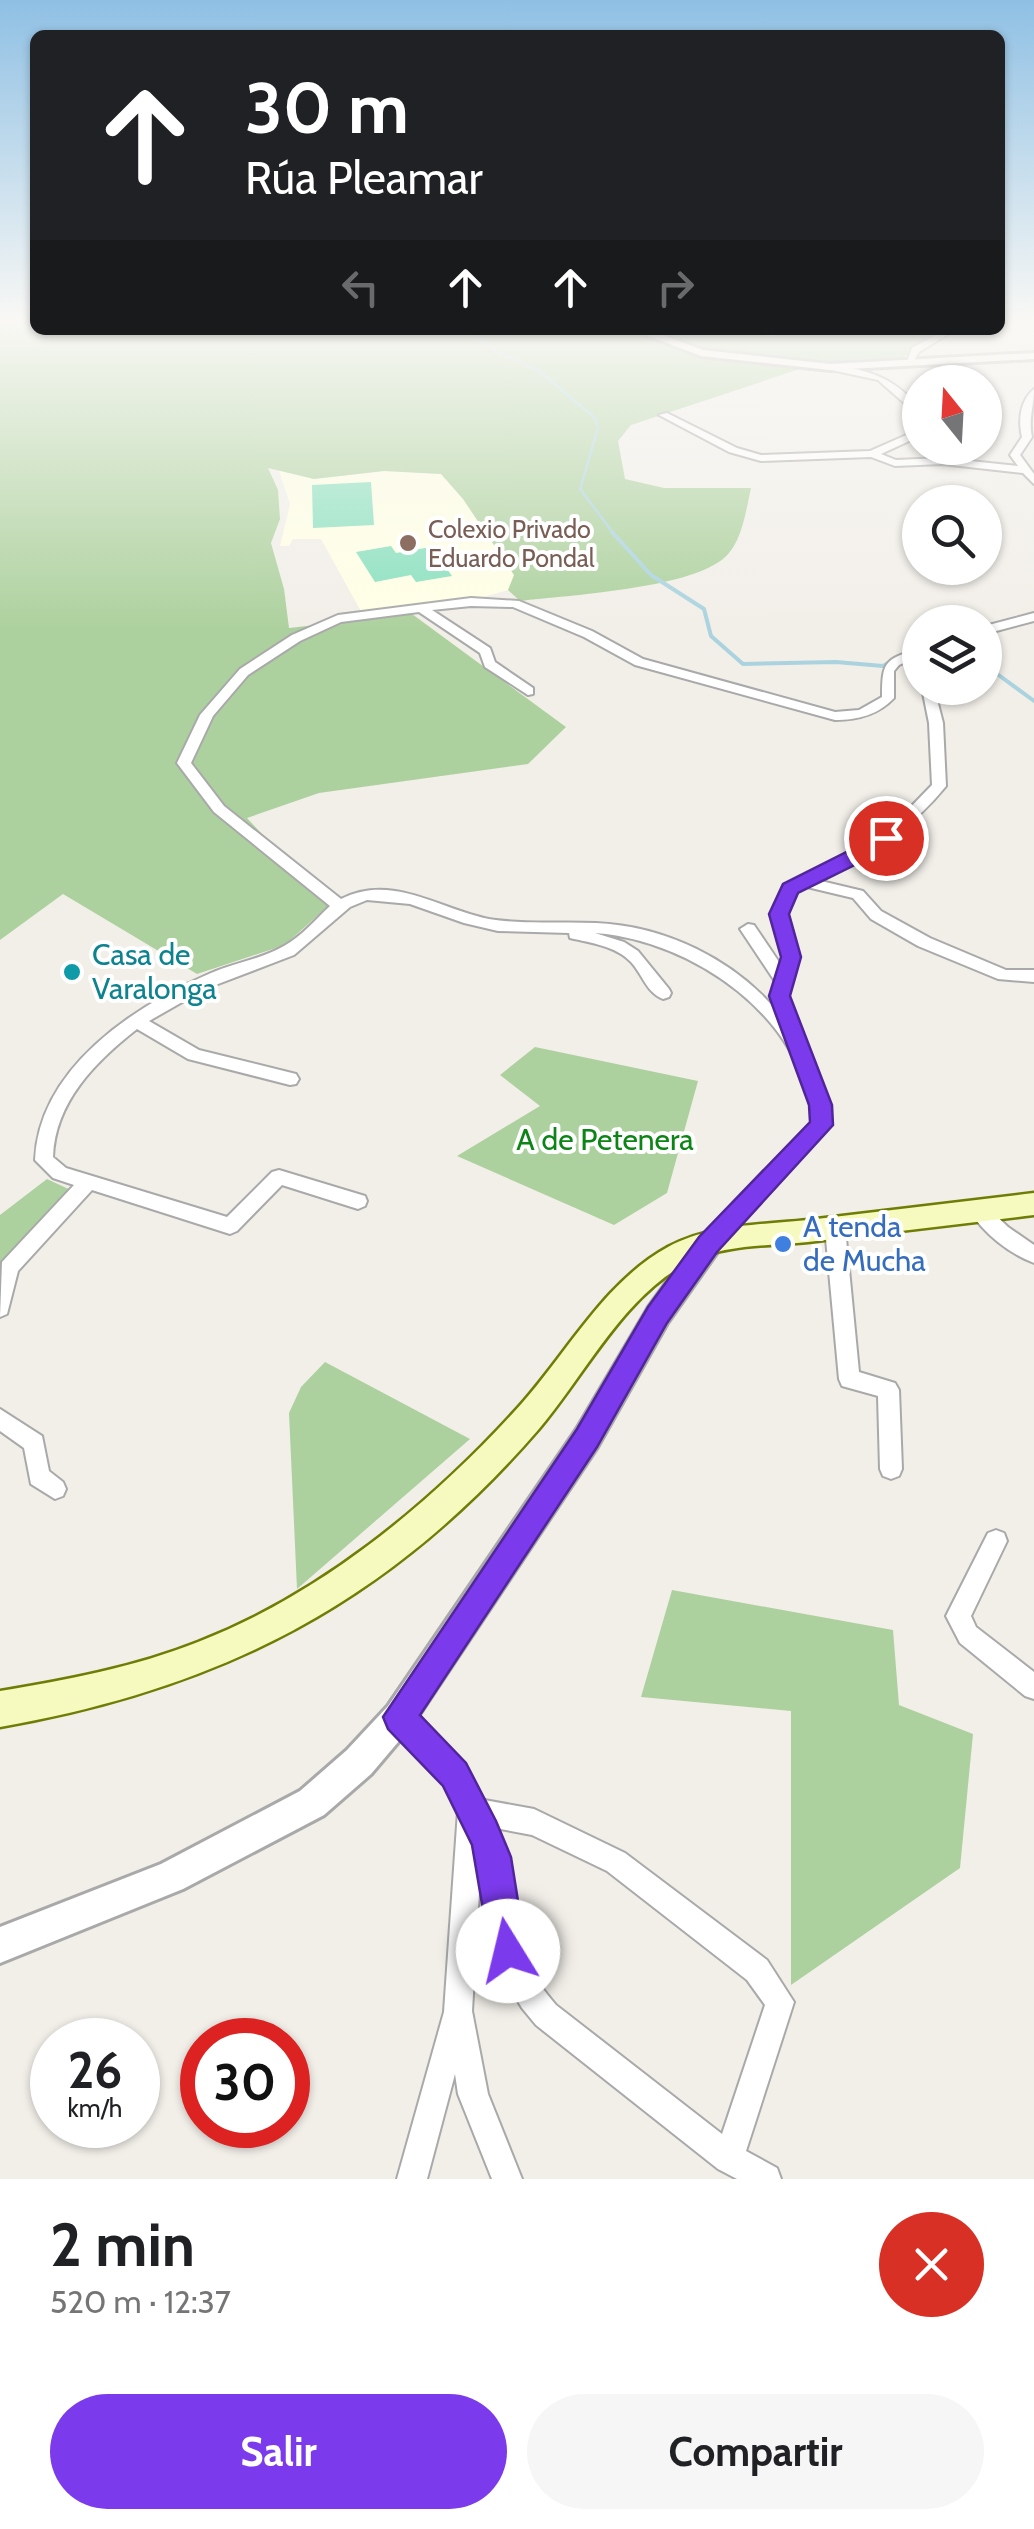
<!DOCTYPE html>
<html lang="es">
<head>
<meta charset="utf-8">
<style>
  body { margin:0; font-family:Cabin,sans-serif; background:#f6f6f6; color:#202124; height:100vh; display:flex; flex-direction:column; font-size:38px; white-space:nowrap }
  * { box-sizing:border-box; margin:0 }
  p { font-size:32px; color:#757577 }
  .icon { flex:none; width:55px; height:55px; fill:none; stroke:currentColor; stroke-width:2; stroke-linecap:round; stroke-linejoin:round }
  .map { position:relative; height:2179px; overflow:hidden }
  .details { display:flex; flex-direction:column; background:#fff; flex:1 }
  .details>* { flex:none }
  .top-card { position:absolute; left:30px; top:30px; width:975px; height:305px; border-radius:15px; box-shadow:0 2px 8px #0004; background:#202124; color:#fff; overflow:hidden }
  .needle { width:65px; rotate:342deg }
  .controls { position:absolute; left:902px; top:365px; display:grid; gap:20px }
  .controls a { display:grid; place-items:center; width:100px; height:100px; border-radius:50%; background:#fff; box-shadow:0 2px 8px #0004; font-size:50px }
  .speed { position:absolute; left:30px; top:2018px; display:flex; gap:20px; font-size:50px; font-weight:700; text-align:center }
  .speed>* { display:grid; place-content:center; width:130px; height:130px; border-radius:50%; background:#fff; box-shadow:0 2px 8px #0004; line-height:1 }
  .speed small { font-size:25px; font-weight:400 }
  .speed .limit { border:15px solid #d22; background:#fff; color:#111 }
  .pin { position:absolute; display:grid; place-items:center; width:85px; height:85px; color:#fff; margin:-42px; border:5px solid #fff; border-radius:50%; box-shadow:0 2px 10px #0007 }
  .me { position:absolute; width:110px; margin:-55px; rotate:351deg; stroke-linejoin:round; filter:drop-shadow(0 0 8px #0008) }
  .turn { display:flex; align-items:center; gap:35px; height:210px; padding:0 50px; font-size:45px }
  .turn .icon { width:130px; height:130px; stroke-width:2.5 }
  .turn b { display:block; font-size:70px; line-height:85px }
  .lanes { display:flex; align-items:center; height:95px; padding:0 50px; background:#0003; justify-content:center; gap:50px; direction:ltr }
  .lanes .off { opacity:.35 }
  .round { display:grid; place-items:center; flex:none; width:105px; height:105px; border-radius:52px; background:#f6f6f6 }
  .headline { display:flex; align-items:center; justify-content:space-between; height:170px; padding:0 50px }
  h1 { font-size:60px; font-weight:800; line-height:75px }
  .primary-button { display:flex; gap:20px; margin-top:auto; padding:20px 50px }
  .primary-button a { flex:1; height:115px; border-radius:60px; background:#7c3aed; color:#fff; font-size:40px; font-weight:800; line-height:115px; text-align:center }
  .primary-button a+a { background:#f6f6f6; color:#202124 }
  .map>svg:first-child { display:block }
  .education { fill:#ffffe5 }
  .forest { fill:#add19e }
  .pitch { fill:#88e0be }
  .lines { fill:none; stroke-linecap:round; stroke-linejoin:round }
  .stream-far1 { stroke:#aad3df; stroke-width:2.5 }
  .stream { stroke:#aad3df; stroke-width:4 }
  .minor-casing { stroke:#a9a9a9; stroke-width:4 }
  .tertiary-casing { stroke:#a9a9a9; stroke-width:6 }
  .secondary-casing { stroke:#707d05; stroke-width:5 }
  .minor { fill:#fff; fill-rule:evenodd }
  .tertiary { fill:#fff; fill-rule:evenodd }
  .secondary { fill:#f7fabf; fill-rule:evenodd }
  .route { fill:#7c3aed; stroke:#51269a; stroke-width:2.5 }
  .education-dot { fill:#8d6e63; stroke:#fff; stroke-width:4 }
  .culture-dot { fill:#0f9aa8; stroke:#fff; stroke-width:4 }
  .shop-dot { fill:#3f7fe0; stroke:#fff; stroke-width:4 }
  .labels { text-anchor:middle; stroke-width:8; stroke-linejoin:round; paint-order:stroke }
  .far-education-label { font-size:25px; fill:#785e54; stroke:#fff; text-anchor:start }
  .culture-label { font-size:30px; fill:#0d838f; stroke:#fff; text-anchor:start }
  .park-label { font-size:30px; fill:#0c8416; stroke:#fff }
  .shop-label { font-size:30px; fill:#366cbe; stroke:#fff; text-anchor:start }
</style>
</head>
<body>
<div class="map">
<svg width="1034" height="2179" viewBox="0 0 1034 2179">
  <rect width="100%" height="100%" fill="#f2efe9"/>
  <path class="education" d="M278,468L314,479L384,471L441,474L463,499L514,575L513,583L508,590L480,598L362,613L321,539H293L289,546H280L290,504Z"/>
  <g class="forest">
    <path d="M0,322H35V330H715L772,336L794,330H948L904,357L821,362L631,425L618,441L625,479L664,488H751C746,510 742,544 723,559C685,589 570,595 520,601L508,590L514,575L463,499L441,474L384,471L314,479L268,468L278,490L280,519L271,543L284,589L289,628L412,614L566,727L528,764L319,793L247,818L328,906L285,945L197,974L63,894L0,940Z"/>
    <path d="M535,1047L698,1081L667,1193L614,1225L457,1156L540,1106L500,1075Z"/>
    <path d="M47,1179L75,1192L4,1266L0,1280V1215Z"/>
    <path d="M325,1362L470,1439L297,1589L289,1413L301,1387Z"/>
    <path d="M672,1590L893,1630L899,1705L973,1734L960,1868L791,1985V1711L641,1697Z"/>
  </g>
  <g class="pitch">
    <path d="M371,482L374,525L313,528L312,485Z"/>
    <path d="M391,546L396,553L431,547L452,576L416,582L411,575L375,582L356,552Z"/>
  </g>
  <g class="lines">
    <path class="stream-far1" d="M468,330L495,351L538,370L595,418L598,428L580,489L614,534"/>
    <g class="stream">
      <path d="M612,532L651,575L704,609L711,636L743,664L836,662L883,666L895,659"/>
      <path d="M985,665L1034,701"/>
    </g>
    <defs>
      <g id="minor">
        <path d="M945,330H955L919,352L913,362H907L912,348Z"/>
        <path d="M830,364C872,372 890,375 920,408V417L878,380L827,369Z"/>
        <path d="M1034,389C1034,407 1028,419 1032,437L1020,455L1034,474V484L1023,473L942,464L895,466L871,457L761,461L729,452L659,415L667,413L737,448L761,455L870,451L920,429V436L881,454L896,460L942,458L1018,466L1010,455L1022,437C1018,420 1020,401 1034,389Z"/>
        <path d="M471,598L519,601L592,631L643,659L835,712L859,710L882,697C882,660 885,660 920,648V656L899,665L894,671V698C878,715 858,720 835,720L635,665L584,637L513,607L471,606L432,610L490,648L495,662L533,688V694L528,695L485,667L480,653L419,612L341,622L300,641L248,675L213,716L191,763L224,806L341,899C392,873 439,909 489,919C524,925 560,921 596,923C665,926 733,959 777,1011L772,996L776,983L740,929L748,924L754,925L781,965L783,957L771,914L785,886L866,843L901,817L932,785L929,723L922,688H934L943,723L946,786C912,828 869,857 821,881L863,891L881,911L930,938L1006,970H1034V982L998,979L918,946L871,919L853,898L807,887L796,892L787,914L799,957L788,996L829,1105L830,1125L715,1251L708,1253L701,1251L698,1245L701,1239L812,1123C807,1018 692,940 595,933L624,942L638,951L669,989L671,993L669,997L663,999C646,992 643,975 631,962C616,946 591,943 570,938L569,933L498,931L464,923L410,904L367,900L350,907L294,955L205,989L149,1021L199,1050L296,1074L299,1079L296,1084L290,1085L188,1059L137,1029C95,1062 55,1102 53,1157L66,1168L227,1217L272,1172L279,1170L365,1196L367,1201L365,1206L358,1209L282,1185L237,1231L230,1234L92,1190L18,1271L7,1314L0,1317L2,1262L74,1185L53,1178L35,1160C39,1068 134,1006 211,973C234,963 262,959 284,946C302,936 315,920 330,906L214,812L177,763L200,715L240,669L292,635L338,615Z"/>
        <path d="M1034,613V621L985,634V626Z"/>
        <path d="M979,1203L986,1206L1008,1227L1034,1245V1263C1010,1254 983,1233 970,1211L972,1206Z"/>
        <path d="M835,1220L842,1223L845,1228L859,1372L895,1383L899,1390L902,1469L899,1476L891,1479L883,1476L880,1469L878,1396L842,1386L839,1379L825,1228L828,1223Z"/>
        <path d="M0,1409L42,1436L49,1471L63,1482L66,1489L63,1496L55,1499L31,1484L24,1448L0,1431Z"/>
        <path d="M996,1530L1004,1533L1007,1541L971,1616L976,1627L1034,1672V1699L1025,1696L960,1643L946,1616L988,1533Z"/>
        <path d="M399,1705L408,1708L464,1766L479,1799L534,1809L625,1853L767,1960L794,2002L746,2151L777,2168L781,2179H737L718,2169L536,2025L522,2008L511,1990L494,1942L481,1859L472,2011L488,2094L522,2179H492L458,2094L455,2074L427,2179H397L444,2012L458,1811L446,1784L390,1726L387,1717L390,1708ZM495,1828L532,1835L607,1871L747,1980L765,2005L722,2134L556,2005C546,1993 536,1981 529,1966C510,1922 516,1872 495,1828Z"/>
      </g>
      <g id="tertiary">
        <path d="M633,330H649L703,350L830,364L1034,353V359L830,370L701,356Z"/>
        <path d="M708,1235L717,1238L720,1245L717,1252L667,1323L597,1447L410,1728L371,1774L324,1815L183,1889L0,1963V1927L161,1864L300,1791L347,1750L388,1706L577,1429L649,1307L699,1238Z"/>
      </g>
      <path id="secondary" d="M1034,1193V1215C959,1224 884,1233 808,1242C771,1246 724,1244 689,1262C623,1296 585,1375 538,1430C389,1602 223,1688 0,1727V1691C67,1680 135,1667 198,1642C319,1595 427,1507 514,1412C564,1359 602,1283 668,1247C710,1224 762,1225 808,1220C884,1211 959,1202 1034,1193Z"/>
    </defs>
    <use href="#minor" class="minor-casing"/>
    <use href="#tertiary" class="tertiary-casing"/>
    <use href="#secondary" class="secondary-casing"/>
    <use href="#minor" class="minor"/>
    <use href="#tertiary" class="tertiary"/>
    <use href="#secondary" class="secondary"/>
  </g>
  <linearGradient id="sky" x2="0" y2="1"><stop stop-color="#8fc0e4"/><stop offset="0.51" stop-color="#f9f8f5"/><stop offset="1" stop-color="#f9f8f5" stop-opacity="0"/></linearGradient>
  <rect width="1034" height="628" fill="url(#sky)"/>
  <path class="route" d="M886,832L892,834V842L871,857L798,893L789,914L801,957L790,996L832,1105L833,1125L717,1252L667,1323L597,1447L420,1715L466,1763L496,1821L511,1857L526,1951L520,1964L508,1969L495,1964L490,1951L472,1845L443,1786L388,1729L383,1717L577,1429L648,1307L699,1237L810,1122L809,1105L769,996L781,957L769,914L783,884Z"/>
  <circle class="education-dot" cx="408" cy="543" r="10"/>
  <circle class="culture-dot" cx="72" cy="972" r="10"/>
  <circle class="shop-dot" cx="783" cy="1244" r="10"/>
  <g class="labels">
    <g class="far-education-label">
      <text x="428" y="538">Colexio Privado<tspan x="428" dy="29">Eduardo Pondal</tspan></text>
    </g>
    <g class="culture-label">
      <text x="92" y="965">Casa de<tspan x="92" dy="34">Varalonga</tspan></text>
    </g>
    <g class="park-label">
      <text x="605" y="1150">A de Petenera</text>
    </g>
    <g class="shop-label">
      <text x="803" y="1237">A tenda<tspan x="803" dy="34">de Mucha</tspan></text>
    </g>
  </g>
</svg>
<div class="controls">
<a><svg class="needle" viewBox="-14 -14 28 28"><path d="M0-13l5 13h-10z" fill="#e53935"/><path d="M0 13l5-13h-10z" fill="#757577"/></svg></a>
<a><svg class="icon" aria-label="search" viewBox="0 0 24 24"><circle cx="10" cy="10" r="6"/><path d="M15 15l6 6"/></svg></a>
<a><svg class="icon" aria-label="layers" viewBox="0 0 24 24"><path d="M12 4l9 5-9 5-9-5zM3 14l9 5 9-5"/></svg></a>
</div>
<div class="speed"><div>26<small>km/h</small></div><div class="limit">30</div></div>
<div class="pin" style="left:886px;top:838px;background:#d93025"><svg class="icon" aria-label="arrive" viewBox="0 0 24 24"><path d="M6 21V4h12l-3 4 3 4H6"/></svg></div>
<svg class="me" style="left:508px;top:1951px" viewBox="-20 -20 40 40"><circle r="19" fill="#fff"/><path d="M0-13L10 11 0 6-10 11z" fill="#7c3aed"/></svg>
<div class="top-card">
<div class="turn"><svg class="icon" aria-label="ahead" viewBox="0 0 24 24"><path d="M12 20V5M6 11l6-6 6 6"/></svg><div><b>30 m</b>Rúa Pleamar</div></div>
<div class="lanes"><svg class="icon off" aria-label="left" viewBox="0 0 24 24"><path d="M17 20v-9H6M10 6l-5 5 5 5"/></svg><svg class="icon" aria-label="ahead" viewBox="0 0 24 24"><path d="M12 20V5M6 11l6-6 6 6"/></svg><svg class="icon" aria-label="ahead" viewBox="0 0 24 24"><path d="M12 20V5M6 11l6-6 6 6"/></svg><svg class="icon off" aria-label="right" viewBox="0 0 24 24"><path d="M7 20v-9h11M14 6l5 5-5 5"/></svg></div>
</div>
</div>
<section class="details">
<div class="headline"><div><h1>2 min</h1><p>520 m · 12:37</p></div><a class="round" style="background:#d93025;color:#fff"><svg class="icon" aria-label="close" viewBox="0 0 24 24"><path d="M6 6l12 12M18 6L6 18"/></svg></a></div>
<div class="primary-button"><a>Salir</a><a>Compartir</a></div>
</section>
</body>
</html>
